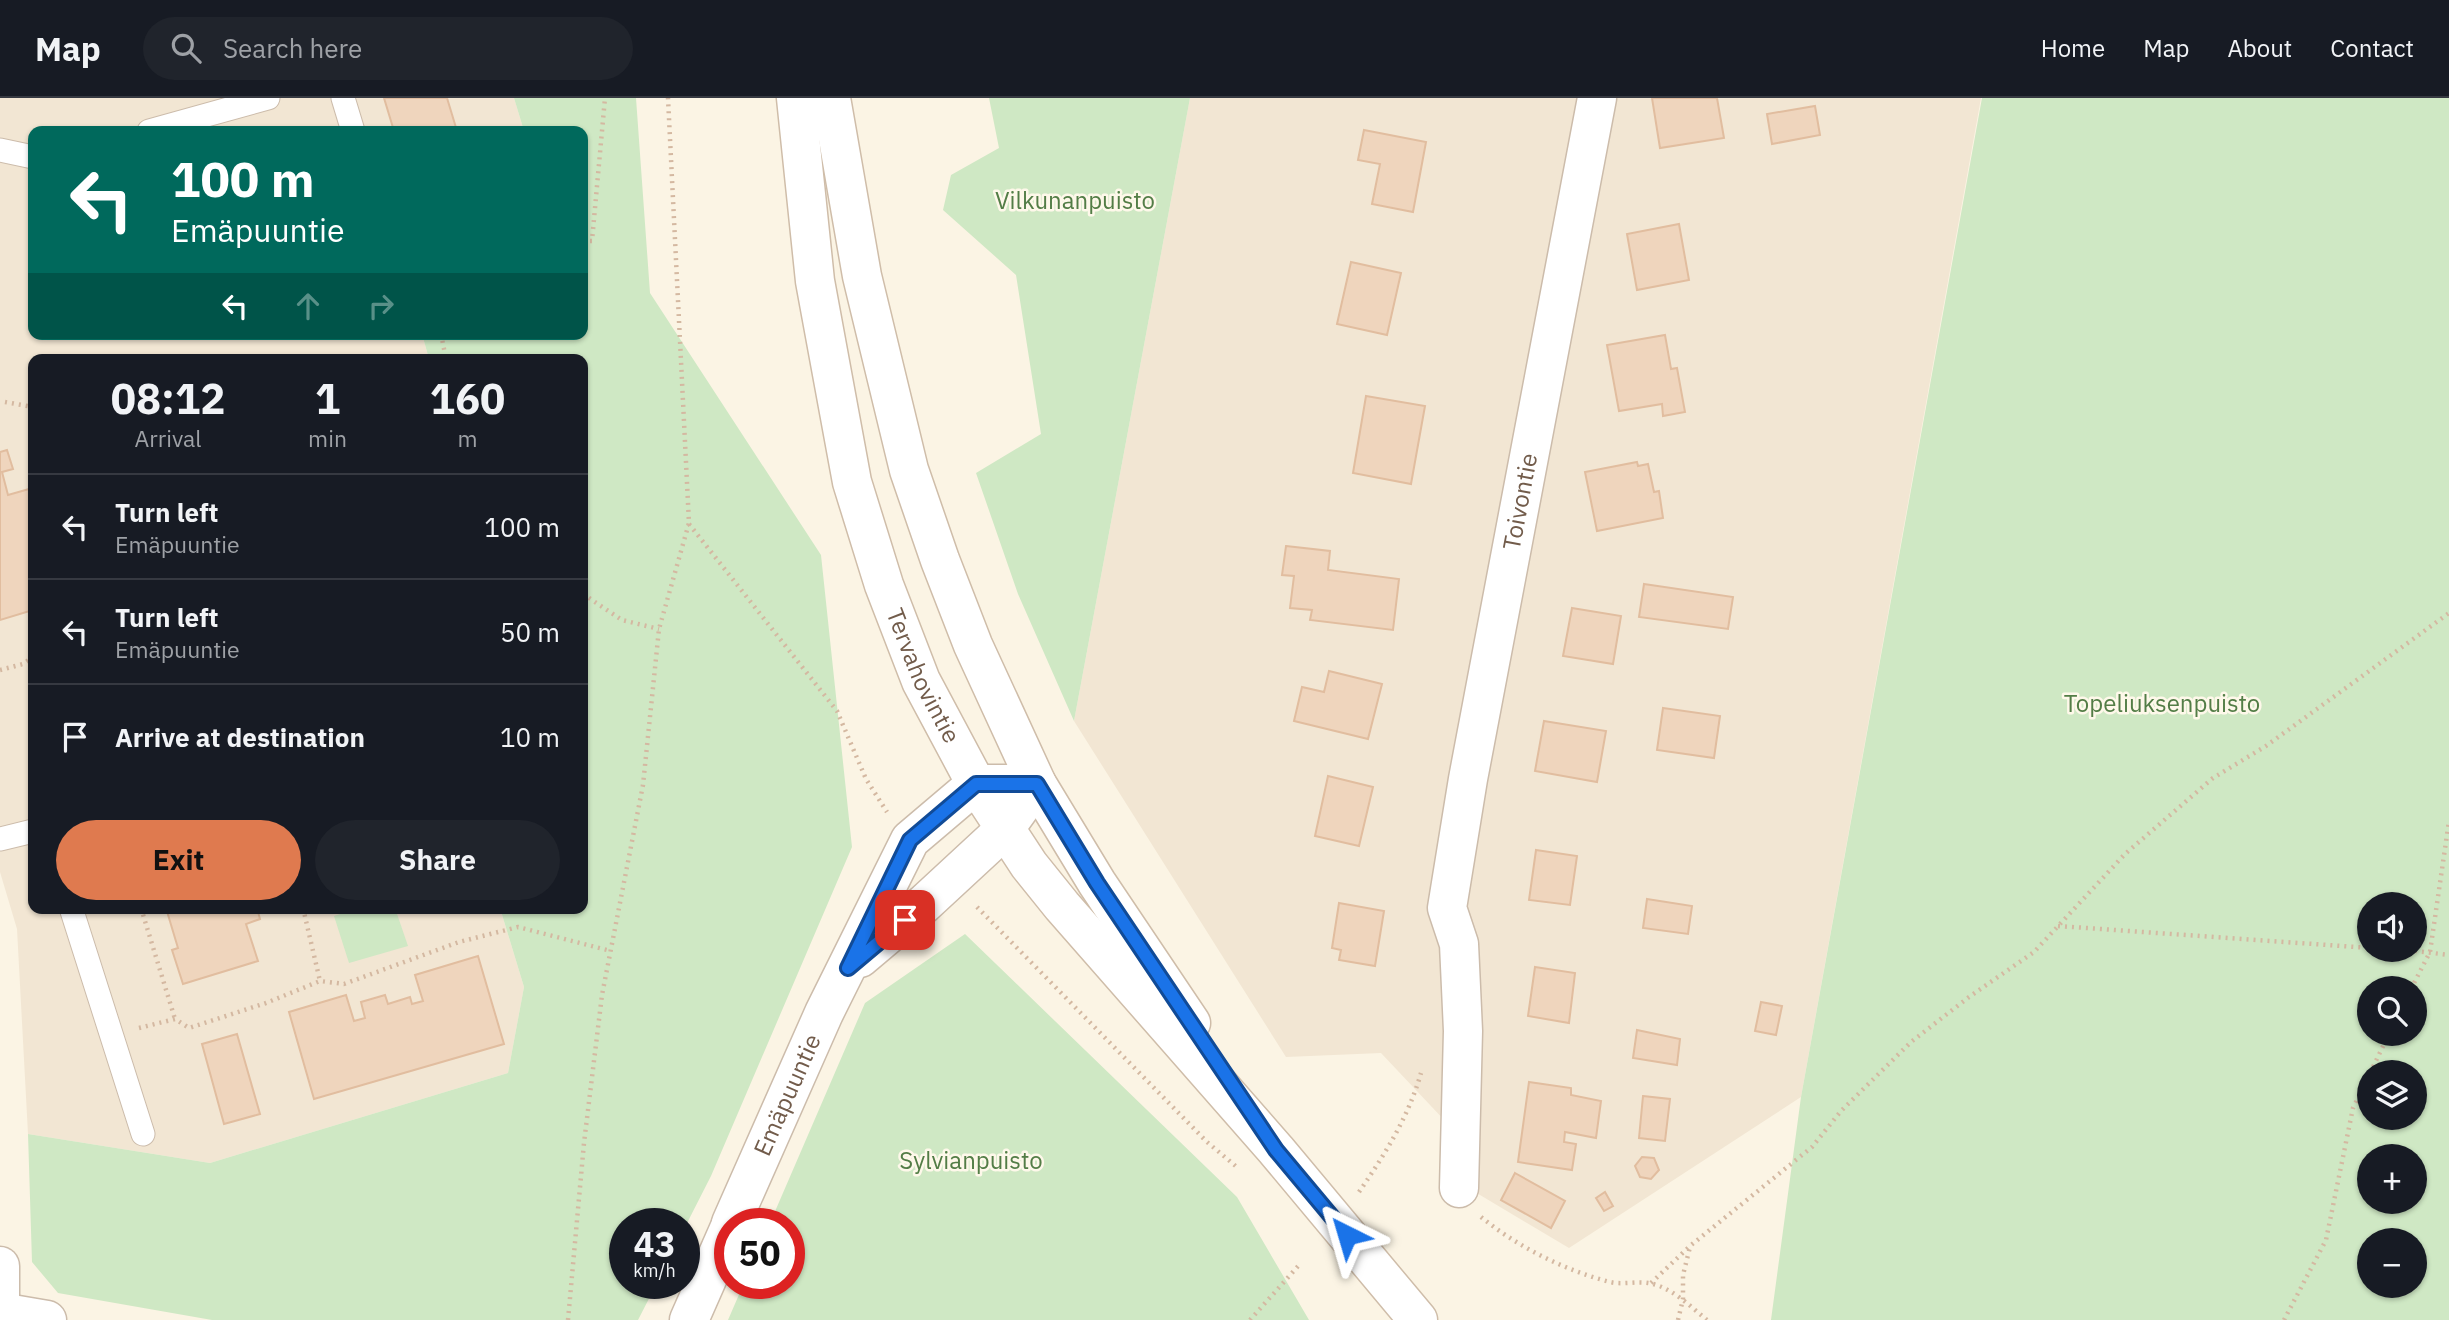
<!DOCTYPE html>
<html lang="en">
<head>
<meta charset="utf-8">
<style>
  body { margin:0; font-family:"IBM Plex Sans",sans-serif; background:#20242c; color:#f1f3f6; height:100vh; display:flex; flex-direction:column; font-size:26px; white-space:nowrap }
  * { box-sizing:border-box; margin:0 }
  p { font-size:23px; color:#9ea1a6 }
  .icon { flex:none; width:38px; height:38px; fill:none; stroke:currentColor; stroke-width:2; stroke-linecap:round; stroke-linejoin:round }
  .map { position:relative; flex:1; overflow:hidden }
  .sheet { position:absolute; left:28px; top:256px; width:560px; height:560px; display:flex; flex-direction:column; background:#171b24; border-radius:14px; box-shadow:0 2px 5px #0004 }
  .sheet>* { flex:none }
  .guide { position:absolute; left:28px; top:28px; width:560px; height:214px; border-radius:14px; box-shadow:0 2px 5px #0004; background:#00695c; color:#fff; overflow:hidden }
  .fabs { position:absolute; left:2357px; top:794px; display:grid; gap:14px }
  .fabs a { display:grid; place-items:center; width:70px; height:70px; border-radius:50%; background:#171b24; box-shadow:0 2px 5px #0004; font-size:35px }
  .speed { position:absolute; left:609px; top:1110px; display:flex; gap:14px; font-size:35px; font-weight:700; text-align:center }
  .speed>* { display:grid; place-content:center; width:91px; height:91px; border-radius:50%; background:#171b24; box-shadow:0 2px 5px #0004; line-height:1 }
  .speed small { font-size:18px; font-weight:400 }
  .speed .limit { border:10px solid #d22; background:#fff; color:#111 }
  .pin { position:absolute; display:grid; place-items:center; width:60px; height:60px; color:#fff; margin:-30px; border-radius:14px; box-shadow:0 4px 10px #0006 }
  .me { position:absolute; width:77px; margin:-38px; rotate:320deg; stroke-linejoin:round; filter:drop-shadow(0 0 5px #0008) }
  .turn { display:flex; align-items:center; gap:24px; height:147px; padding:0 28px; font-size:32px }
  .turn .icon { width:91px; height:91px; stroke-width:2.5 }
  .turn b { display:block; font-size:49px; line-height:60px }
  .lanes { display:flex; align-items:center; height:66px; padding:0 28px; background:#0003; justify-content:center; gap:35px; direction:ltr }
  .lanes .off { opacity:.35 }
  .eta { display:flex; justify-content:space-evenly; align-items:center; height:119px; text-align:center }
  .eta b { font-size:42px; font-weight:700; line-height:49px }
  .action { display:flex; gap:14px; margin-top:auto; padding:14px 28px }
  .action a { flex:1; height:80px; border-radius:42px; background:#df7a4f; color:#111; font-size:28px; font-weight:700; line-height:80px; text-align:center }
  .action a+a { background:#20242c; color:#f1f3f6 }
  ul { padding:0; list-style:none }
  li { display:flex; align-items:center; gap:21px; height:105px; padding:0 28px; border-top:2px solid #363941 }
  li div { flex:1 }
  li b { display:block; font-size:26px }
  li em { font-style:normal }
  header { display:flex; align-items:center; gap:42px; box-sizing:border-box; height:98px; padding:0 35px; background:#171b24; border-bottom:2px solid #363941 }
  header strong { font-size:33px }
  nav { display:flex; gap:38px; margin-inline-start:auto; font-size:24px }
  .search { width:490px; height:63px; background:#20242c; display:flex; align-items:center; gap:18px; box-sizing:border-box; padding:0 24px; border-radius:38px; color:#9ea1a6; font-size:26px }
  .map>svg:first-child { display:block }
  .residential { fill:#f2e6d3 }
  .green { fill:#cfe8c4; fill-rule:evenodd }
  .building { fill:#efd5bd; stroke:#e1bd9f; stroke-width:2 }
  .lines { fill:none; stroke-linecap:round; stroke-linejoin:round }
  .service-casing { stroke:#ccbcab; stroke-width:25 }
  .minor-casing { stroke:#ccbcab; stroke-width:41 }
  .tertiary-casing { stroke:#ccbcab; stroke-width:41 }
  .secondary-casing { stroke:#cfbda9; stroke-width:41 }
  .path { stroke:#d4b8a1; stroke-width:4.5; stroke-dasharray:2 5; stroke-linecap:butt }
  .service { stroke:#fff; stroke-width:23 }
  .minor { stroke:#fff; stroke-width:38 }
  .tertiary { stroke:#fff; stroke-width:38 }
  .secondary { stroke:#fff; stroke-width:38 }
  .route-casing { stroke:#114b97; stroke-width:18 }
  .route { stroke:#1a73e8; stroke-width:12 }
  .labels { text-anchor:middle; stroke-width:5; stroke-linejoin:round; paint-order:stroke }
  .park-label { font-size:24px; fill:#537d46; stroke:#fef8ea }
  .street-label { font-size:24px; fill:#725c4b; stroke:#fef8ea }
</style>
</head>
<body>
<header>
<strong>Map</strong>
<div class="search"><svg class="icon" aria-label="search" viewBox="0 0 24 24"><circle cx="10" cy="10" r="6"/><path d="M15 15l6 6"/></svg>Search here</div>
<nav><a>Home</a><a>Map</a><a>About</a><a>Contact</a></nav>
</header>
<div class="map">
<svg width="2449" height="1222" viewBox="0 0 2449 1222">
  <rect width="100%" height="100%" fill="#fbf4e4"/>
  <g class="residential">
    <path d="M0,0H514L524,33H33V236H422L429,261H33V810H500L524,889L508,975L210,1065L28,1036L17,831L0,774Z"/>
    <path d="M1190,0H1981L1801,999L1569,1150L1475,1094L1480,1060L1381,955L1286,959L1074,623Z"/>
  </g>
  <g class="green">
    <path d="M514,0H636L650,195L821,457L852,749L711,1078L684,1131V1125H625V1185H657L638,1222H212L58,1195L32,1164L28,1036L210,1065L508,975L524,889L500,810H583V261H429L422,236H583V33H524Z"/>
    <path d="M989,0H1190L1074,623L1018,496L976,375L1041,336L1016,177L943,112L951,77L999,50Z"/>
    <path d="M1982,0H2449V1222H1771L1801,999ZM2370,807H2415V852H2370ZM2370,891H2415V936H2370ZM2370,975H2415V1020H2370ZM2370,1059H2415V1104H2370ZM2370,1143H2415V1188H2370Z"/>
    <path d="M359,810H395L408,848L349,865L334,818Z"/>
    <path d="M965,836L1237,1099L1309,1222H728L744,1185H789V1125H770L865,905Z"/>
  </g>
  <g class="building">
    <path d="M384,0H447L457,33H394Z"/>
    <path d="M1652,0H1717L1724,40L1660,50Z"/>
    <path d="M1815,8L1820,37L1772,46L1767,16Z"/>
    <path d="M1364,32L1426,44L1413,114L1372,106L1380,66L1358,62Z"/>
    <path d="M1679,126L1689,182L1637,192L1627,136Z"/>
    <path d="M1351,164L1401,175L1387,237L1337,226Z"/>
    <path d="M1665,237L1671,271L1677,270L1685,314L1663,318L1662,306L1619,313L1607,247Z"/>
    <path d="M1366,298L1425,308L1411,386L1353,375Z"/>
    <path d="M7,352L13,371L2,374L8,397L29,391L33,404V472H31L33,480V512L0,522V354Z"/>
    <path d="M1637,364L1638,368L1648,366L1654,394L1659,393L1663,420L1597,433L1585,374Z"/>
    <path d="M1286,448L1330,453L1328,472L1399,481L1393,532L1310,522L1312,512L1290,510L1294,478L1282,477Z"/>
    <path d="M1644,486L1733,499L1728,531L1639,519Z"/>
    <path d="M1572,510L1621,518L1613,566L1563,558Z"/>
    <path d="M1329,573L1382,586L1368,641L1294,623L1302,589L1324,594Z"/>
    <path d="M1663,610L1720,618L1714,660L1657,652Z"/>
    <path d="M1544,623L1606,633L1597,684L1535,673Z"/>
    <path d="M1328,678L1373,689L1359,748L1315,738Z"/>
    <path d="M1536,752L1577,758L1570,807L1529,802Z"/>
    <path d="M1647,801L1692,808L1688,836L1643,830Z"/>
    <path d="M1339,805L1384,813L1375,868L1339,862L1341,852L1332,850Z"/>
    <path d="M166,810H257L260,821L246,826L258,863L183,886L172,852L178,850Z"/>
    <path d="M478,858L504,946L314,1001L289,914L346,897L354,923L365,920L361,904L385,897L388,906L410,899L412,906L423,903L415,877Z"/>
    <path d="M1535,869L1575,875L1569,925L1528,918Z"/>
    <path d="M1761,904L1782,908L1776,937L1755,933Z"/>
    <path d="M1637,932L1680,941L1677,967L1633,960Z"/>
    <path d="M237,936L260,1016L224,1026L202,946Z"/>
    <path d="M1529,984L1571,990V997L1601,1003L1596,1040L1565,1034L1564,1044L1576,1046L1572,1072L1518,1064Z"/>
    <path d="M1643,998L1670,1001L1665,1043L1639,1040Z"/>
    <path d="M1642,1059L1654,1060L1659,1072L1651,1081L1640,1079L1635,1068Z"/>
    <path d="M1515,1075L1565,1103L1551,1130L1501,1102Z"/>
    <path d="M1605,1094L1613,1108L1604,1113L1596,1100Z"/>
  </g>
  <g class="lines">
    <defs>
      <g id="service">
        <path d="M343,0L353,33"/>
        <path d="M149,33L268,0"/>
        <path d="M0,52L33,59"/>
        <path d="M0,741L33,733"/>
        <path d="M71,810L143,1036"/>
      </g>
      <g id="minor">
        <path id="s1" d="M1459,1090L1463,933L1459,846L1447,810L1468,681L1597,0"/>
        <path d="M0,1168V1220"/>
        <path d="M0,1214L47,1222"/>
      </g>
      <g id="tertiary">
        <path d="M860,860L924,806L1004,732L1024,704"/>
        <path id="s2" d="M731,1125L824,915L910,742L976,686H1037"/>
        <path d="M689,1222L730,1129"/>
      </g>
      <g id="secondary">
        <path id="s3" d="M796,0L815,183L852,384L884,487L921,583L976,686L1029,767L1062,808L1276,1052L1418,1222"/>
        <path d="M831,0L862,178L909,372L940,462L973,547L1037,686L1097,785L1191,925"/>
      </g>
    </defs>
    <use href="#service" class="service-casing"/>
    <use href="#minor" class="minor-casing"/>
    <use href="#tertiary" class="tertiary-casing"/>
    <use href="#secondary" class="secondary-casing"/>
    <g class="path">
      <path d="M583,143H592L605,0"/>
      <path d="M441,236L446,261"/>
      <path d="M5,304L33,309"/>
      <path d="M689,426L837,613L866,681L887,714"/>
      <path d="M583,496L622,522L659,531"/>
      <path d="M0,572L23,566L33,559"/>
      <path d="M977,809L1207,1044L1238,1070"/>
      <path d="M141,810L175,921"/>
      <path d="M303,810L320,883"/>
      <path d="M2058,828L2370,850"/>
      <path d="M2408,852L2449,857"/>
      <path d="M2411,891L2430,854L2449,723"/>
      <path d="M139,930L175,921L189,930L266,905L320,883L344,886L459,844L518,829L611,853"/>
      <path d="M2370,975L2389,936"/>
      <path d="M1359,1094C1385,1056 1408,1020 1421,975"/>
      <path d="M1481,1119C1518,1149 1564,1172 1610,1184C1622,1187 1636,1183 1648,1185C1670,1188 1690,1208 1707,1222"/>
      <path d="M1651,1185L1690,1148L1812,1049L1841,1013L1911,944L1969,899L2034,854L2125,756L2213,680L2266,648L2449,515"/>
      <path d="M568,1222L584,1045L602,897L643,687L659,531L689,425L668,0"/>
      <path d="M1250,1222L1300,1166"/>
      <path d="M1678,1222L1683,1201V1177L1690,1149"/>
      <path d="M2284,1222L2326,1142L2353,1010L2370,976"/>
    </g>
    <use href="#service" class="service"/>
    <use href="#minor" class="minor"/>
    <use href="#tertiary" class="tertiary"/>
    <use href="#secondary" class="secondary"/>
  </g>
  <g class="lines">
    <defs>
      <path id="route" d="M905,822L848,870L910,742L976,686H1037L1097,785L1276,1052L1347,1137"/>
    </defs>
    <use href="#route" class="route-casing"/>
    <use href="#route" class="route"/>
  </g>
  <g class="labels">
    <g class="park-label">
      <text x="1075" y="111">Vilkunanpuisto</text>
      <text x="2162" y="614">Topeliuksenpuisto</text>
      <text x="971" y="1071">Sylvianpuisto</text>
    </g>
    <g class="street-label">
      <text dy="8" stroke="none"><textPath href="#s1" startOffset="695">Toivontie</textPath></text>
      <text dy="8" stroke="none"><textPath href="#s3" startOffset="595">Tervahovintie</textPath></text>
      <text dy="8" stroke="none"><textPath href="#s2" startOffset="140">Emäpuuntie</textPath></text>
    </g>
  </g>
</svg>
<div class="fabs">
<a><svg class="icon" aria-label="sound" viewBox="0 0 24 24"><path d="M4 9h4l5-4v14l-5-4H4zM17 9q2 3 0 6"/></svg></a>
<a><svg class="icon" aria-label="search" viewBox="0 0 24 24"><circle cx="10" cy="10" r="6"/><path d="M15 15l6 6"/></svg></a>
<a><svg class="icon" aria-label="layers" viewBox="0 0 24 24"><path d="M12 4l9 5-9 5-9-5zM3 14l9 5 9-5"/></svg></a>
<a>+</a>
<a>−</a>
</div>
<div class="speed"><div>43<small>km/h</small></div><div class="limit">50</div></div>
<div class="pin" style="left:905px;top:822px;background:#d93025"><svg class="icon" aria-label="arrive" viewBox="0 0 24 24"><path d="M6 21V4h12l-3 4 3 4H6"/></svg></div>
<svg class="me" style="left:1347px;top:1137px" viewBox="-20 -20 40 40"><path d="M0-17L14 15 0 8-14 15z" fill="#1a73e8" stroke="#fff" stroke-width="4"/></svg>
<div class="guide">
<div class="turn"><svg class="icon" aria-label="left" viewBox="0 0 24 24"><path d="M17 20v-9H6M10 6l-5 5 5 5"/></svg><div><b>100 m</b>Emäpuuntie</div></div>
<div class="lanes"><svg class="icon" aria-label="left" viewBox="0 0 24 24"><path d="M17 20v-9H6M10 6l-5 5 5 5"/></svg><svg class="icon off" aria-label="ahead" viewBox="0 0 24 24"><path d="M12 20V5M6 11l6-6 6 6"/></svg><svg class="icon off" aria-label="right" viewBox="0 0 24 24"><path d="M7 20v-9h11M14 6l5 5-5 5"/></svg></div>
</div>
<section class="sheet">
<div class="eta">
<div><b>08:12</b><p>Arrival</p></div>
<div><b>1</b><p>min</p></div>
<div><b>160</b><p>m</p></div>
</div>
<ul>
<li><svg class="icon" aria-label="left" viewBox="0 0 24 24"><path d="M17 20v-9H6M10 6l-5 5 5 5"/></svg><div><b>Turn left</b><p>Emäpuuntie</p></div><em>100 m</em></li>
<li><svg class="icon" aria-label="left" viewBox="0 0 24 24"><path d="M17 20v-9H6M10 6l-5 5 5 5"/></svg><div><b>Turn left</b><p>Emäpuuntie</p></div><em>50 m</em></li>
<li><svg class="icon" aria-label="arrive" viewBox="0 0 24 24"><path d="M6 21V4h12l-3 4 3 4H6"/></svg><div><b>Arrive at destination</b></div><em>10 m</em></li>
</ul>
<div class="action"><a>Exit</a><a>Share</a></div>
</section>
</div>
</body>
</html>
